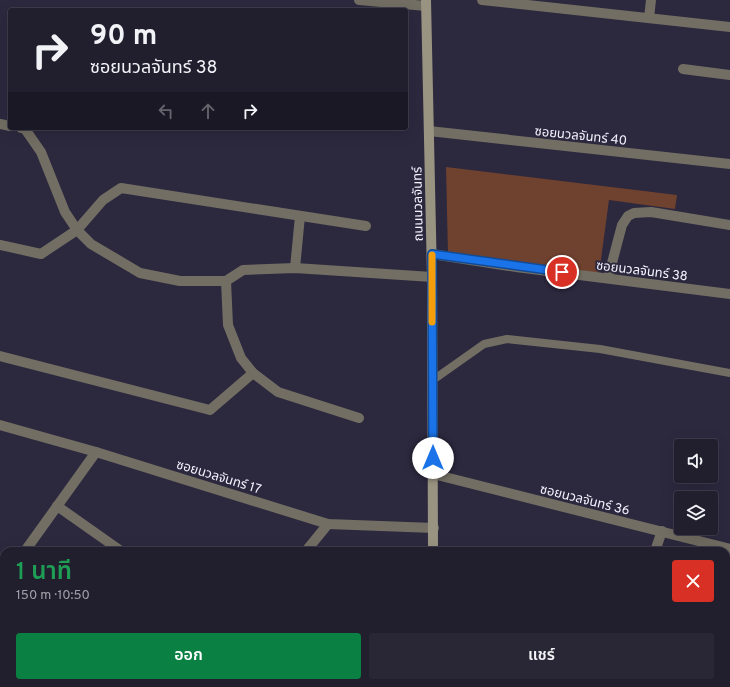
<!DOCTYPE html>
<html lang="th">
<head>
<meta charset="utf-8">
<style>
  body { margin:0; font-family:Overpass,"Noto Sans Thai",sans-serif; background:#292736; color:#f1f3f6; height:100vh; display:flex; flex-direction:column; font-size:15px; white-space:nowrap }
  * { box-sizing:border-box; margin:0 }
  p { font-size:13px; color:#a2a2aa }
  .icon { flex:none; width:22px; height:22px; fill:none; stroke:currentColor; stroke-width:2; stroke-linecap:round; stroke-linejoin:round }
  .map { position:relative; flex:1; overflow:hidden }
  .panel { position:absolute; left:0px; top:547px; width:730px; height:140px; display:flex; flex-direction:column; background:#211e2e; border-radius:12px 12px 0 0; box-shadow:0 4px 16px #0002,0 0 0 1px #3e3c4a }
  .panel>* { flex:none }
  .guide { position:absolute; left:8px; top:8px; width:400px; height:122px; border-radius:4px; box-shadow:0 4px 16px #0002,0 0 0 1px #3e3c4a; background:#211e2e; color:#f1f3f6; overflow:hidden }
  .fabs { position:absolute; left:674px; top:439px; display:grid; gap:8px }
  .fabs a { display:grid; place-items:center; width:44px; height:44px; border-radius:4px; background:#211e2e; box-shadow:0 4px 16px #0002,0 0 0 1px #3e3c4a; font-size:20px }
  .pin { position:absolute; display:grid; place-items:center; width:34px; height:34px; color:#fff; margin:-17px; border:2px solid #fff; border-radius:50%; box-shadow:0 1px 4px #0007 }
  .me { position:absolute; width:44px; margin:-22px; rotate:0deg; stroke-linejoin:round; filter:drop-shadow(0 0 3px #0008) }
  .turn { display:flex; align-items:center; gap:14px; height:84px; padding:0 16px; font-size:18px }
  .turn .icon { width:52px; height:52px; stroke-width:2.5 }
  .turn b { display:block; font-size:28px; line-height:34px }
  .lanes { display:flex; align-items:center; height:38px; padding:0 16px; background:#0003; justify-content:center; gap:20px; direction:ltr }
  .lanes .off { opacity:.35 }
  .round { display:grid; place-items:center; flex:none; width:42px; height:42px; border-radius:4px; background:#292736 }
  .overview { display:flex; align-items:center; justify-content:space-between; height:68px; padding:0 16px }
  h1 { font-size:24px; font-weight:600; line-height:30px; color:#1e9e55 }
  .action { display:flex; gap:8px; margin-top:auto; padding:8px 16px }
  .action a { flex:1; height:46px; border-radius:4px; background:#0b8043; color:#fff; font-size:16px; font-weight:600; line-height:46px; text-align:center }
  .action a+a { background:#292736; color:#f1f3f6 }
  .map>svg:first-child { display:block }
  .building { fill:#6f412f }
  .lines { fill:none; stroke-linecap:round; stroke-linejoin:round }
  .lane { stroke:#726e63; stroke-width:8 }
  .street { stroke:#726e63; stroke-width:10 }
  .secondary { stroke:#999381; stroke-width:10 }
  .route-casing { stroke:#114b97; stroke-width:10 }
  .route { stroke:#1a73e8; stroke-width:7 }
  .slow { stroke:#f59e0b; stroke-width:7 }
  .labels { text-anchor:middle; stroke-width:4; stroke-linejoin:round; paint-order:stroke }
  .street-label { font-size:13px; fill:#f4f3ff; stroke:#2c283e }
</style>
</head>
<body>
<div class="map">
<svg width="730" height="687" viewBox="0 0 730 687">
  <rect width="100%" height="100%" fill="#2c283e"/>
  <path class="building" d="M446,167L677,195L675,209L609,200L599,274L448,255Z"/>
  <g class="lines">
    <path class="lane" d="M433,380L484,344L507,339L600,349L730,373"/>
    <g class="street">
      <path d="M359,0L426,6"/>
      <path d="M482,0L730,27"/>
      <path d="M649,18L651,0"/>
      <path d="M683,69L730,75"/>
      <path d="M0,124L10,126"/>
      <path d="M21,128L25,129L41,152L65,212L77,230L91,244L140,273L180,281H226L243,270L295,268L432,277"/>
      <path d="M429,131L730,164"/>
      <path d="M0,245L41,254L77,230L103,200L121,188L366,226"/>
      <path d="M432,254L516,267L730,294"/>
      <path d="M295,268L300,216"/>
      <path d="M608,278L622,225L628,216L634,213L651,212L730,225"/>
      <path d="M226,281L228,325L241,358L253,373L278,392L359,418"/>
      <path d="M0,356L210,410L253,373"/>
      <path d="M0,425L96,452L328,524L434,528"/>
      <path d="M433,474L730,549"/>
      <path d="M57,506L121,551"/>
      <path d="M25,551L96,452"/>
      <path d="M306,551L328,524"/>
      <path d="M655,551L662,531"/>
      <path d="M0,585L4,580"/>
      <path d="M0,594L4,596"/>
      <path d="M726,622L730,608"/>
      <path d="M126,683L132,687"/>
      <path d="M304,683L311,687"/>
      <path d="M493,683L504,687"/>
      <path d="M194,687L197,683"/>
    </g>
    <g class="secondary">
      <path d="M426,0L432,277L433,551"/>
      <path d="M431,687V683"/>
    </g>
  </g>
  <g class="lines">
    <defs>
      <path id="route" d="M433,458L432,254L562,272"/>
    </defs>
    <use href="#route" class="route-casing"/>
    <use href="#route" class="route"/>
    <path class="slow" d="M432,255V322"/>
  </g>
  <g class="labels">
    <g class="street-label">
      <text transform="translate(581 135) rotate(6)" y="5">ซอยนวลจันทร์ 40</text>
      <text transform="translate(417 204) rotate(-91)" y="5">ถนนนวลจันทร์</text>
      <text transform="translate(642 270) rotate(7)" y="5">ซอยนวลจันทร์ 38</text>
      <text transform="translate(219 476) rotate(17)" y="5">ซอยนวลจันทร์ 17</text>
      <text transform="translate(585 499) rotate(14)" y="5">ซอยนวลจันทร์ 36</text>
    </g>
  </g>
</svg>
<div class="fabs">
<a><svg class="icon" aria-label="sound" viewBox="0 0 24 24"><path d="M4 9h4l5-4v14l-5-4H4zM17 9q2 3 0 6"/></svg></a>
<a><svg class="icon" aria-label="layers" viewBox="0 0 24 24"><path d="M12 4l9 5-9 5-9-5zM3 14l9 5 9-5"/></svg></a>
</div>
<div class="pin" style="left:562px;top:272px;background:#d93025"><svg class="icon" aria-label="arrive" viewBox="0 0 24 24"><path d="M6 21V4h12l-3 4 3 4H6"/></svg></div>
<svg class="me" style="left:433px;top:458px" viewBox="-20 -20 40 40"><circle r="19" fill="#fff"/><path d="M0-13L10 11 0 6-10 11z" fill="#1a73e8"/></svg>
<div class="guide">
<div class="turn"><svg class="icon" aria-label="right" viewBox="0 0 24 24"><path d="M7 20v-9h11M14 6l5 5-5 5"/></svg><div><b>90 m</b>ซอยนวลจันทร์ 38</div></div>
<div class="lanes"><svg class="icon off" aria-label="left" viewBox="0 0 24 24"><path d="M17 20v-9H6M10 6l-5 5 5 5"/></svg><svg class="icon off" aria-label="ahead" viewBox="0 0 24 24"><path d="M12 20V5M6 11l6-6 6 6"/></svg><svg class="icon" aria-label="right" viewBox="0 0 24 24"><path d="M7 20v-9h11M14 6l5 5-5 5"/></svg></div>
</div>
<section class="panel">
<div class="overview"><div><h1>1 นาที</h1><p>150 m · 10:50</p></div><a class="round" style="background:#d93025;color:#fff"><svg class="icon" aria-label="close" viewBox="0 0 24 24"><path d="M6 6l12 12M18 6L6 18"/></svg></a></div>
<div class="action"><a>ออก</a><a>แชร์</a></div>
</section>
</div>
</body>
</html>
